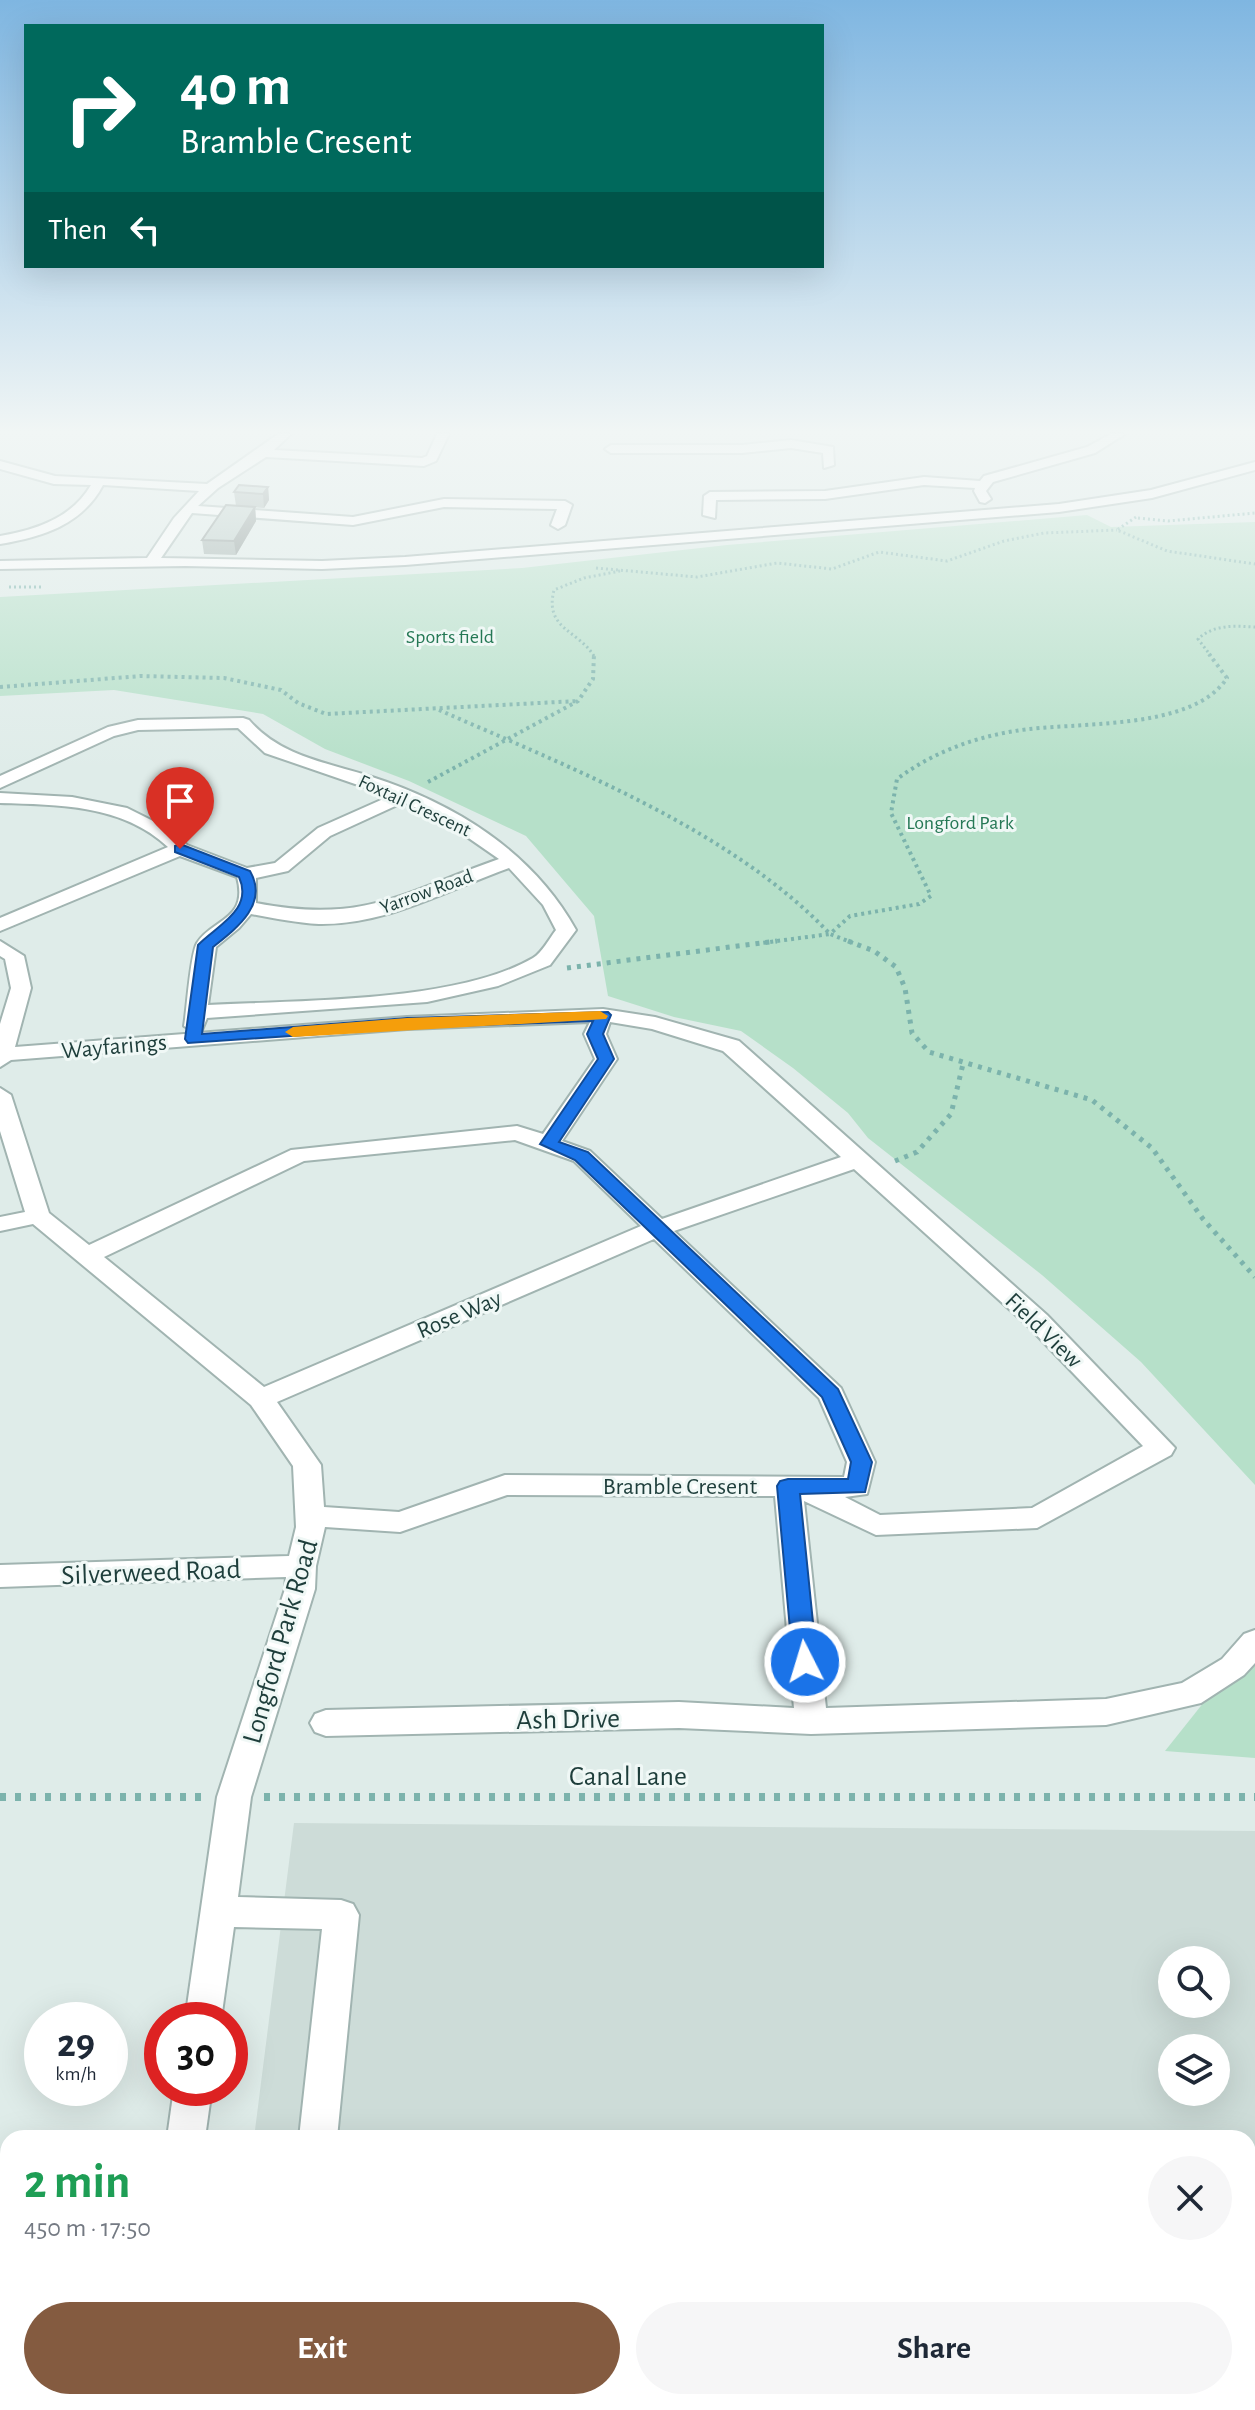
<!DOCTYPE html>
<html lang="en">
<head>
<meta charset="utf-8">
<style>
  body { margin:0; font-family:"Alegreya Sans",sans-serif; background:#f6f6f7; color:#1f2937; height:100vh; display:flex; flex-direction:column; font-size:30px; white-space:nowrap }
  * { box-sizing:border-box; margin:0 }
  p { font-size:26px; color:#747a83 }
  .icon { flex:none; width:44px; height:44px; fill:none; stroke:currentColor; stroke-width:2; stroke-linecap:round; stroke-linejoin:round }
  .map { position:relative; flex:1; overflow:hidden }
  .drawer { position:absolute; left:0px; top:2130px; width:1256px; height:280px; display:flex; flex-direction:column; background:#fff; border-radius:24px 24px 0 0; box-shadow:0 8px 32px #0002 }
  .drawer>* { flex:none }
  .guide { position:absolute; left:24px; top:24px; width:800px; height:244px; border-radius:0px; box-shadow:0 8px 32px #0002; background:#00695c; color:#fff; overflow:hidden }
  .buttons { position:absolute; left:1158px; top:1946px; display:grid; gap:16px }
  .buttons a { display:grid; place-items:center; width:72px; height:72px; border-radius:50%; background:#fff; box-shadow:0 8px 32px #0002; font-size:40px }
  .speed { position:absolute; left:24px; top:2002px; display:flex; gap:16px; font-size:40px; font-weight:700; text-align:center }
  .speed>* { display:grid; place-content:center; width:104px; height:104px; border-radius:50%; background:#fff; box-shadow:0 8px 32px #0002; line-height:1 }
  .speed small { font-size:20px; font-weight:400 }
  .speed .limit { border:12px solid #d22; background:#fff; color:#111 }
  .pin { position:absolute; display:grid; place-items:center; width:68px; height:68px; color:#fff; margin:-82px -34px; border-radius:50% 50% 50% 0; rotate:-45deg; box-shadow:0 0 8px #0007 }
  .pin .icon { rotate:45deg }
  .me { position:absolute; width:88px; margin:-44px; rotate:355deg; stroke-linejoin:round; filter:drop-shadow(0 0 6px #0008) }
  .turn { display:flex; align-items:center; gap:28px; height:168px; padding:0 24px; font-size:36px }
  .turn .icon { width:104px; height:104px; stroke-width:2.5 }
  .turn b { display:block; font-size:56px; line-height:68px }
  .then { display:flex; align-items:center; height:76px; padding:0 24px; background:#0003; gap:16px; font-size:30px }
  .round { display:grid; place-items:center; flex:none; width:84px; height:84px; border-radius:42px; background:#f6f6f7 }
  .head { display:flex; align-items:center; justify-content:space-between; height:136px; padding:0 24px }
  h1 { font-size:48px; font-weight:600; line-height:60px; color:#1e9e55 }
  .cta { display:flex; gap:16px; margin-top:auto; padding:16px 24px }
  .cta a { flex:1; height:92px; border-radius:48px; background:#845b40; color:#fff; font-size:32px; font-weight:600; line-height:92px; text-align:center }
  .cta a+a { background:#f6f6f7; color:#1f2937 }
  .map>svg:first-child { display:block }
  .built { fill:#cddcd8; fill-rule:evenodd }
  .green { fill:#b6e0c9 }
  .lines { fill:none; stroke-linecap:round; stroke-linejoin:round }
  .minor-casing { stroke:#a1b4b1; stroke-width:4 }
  .path-far3 { stroke:#7cb3ac; stroke-width:3; stroke-dasharray:2 3; stroke-linecap:butt }
  .path-far2 { stroke:#7cb3ac; stroke-width:4; stroke-dasharray:3 4; stroke-linecap:butt }
  .path-far1 { stroke:#7cb3ac; stroke-width:5; stroke-dasharray:4 6; stroke-linecap:butt }
  .path { stroke:#7cb3ac; stroke-width:8; stroke-dasharray:6 9; stroke-linecap:butt }
  .minor { fill:#fff; fill-rule:evenodd }
  .wall { fill:#9baba7 }
  .shaded-wall { fill:#7e8b88 }
  .building { fill:#b4c7c2; stroke:#7e8b88; stroke-width:2 }
  .route { fill:#1a73e8; stroke:#114b97; stroke-width:2 }
  .slow { fill:#f59e0b }
  .labels { text-anchor:middle; stroke-width:6; stroke-linejoin:round; paint-order:stroke }
  .far-park-label { font-size:20px; fill:#257855; stroke:#f0f8f6 }
  .far-street-label { font-size:20px; fill:#1e3e3b; stroke:#f0f8f6 }
  .street-label { font-size:24px; fill:#1e3e3b; stroke:#f0f8f6 }
  .near-street-label { font-size:28px; fill:#1e3e3b; stroke:#f0f8f6 }
</style>
</head>
<body>
<div class="map">
<svg width="1255" height="2410" viewBox="0 0 1255 2410">
  <rect width="100%" height="100%" fill="#dfece9"/>
  <path class="built" d="M294,1823L1255,1831V2410H220L221,2402H1248V2138H254ZM1172,1960H1216V2004H1172ZM1172,2048H1216V2092H1172Z"/>
  <g class="green">
    <path d="M1087,515L1111,527L1255,522V1485L1141,1362L1042,1275L868,1138L848,1113L793,1068L741,1031L674,1017L608,996L594,916L526,836L409,781L325,749L263,714L114,690L0,696V597L522,568L727,545Z"/>
    <path d="M1255,1638V1758L1165,1751Z"/>
  </g>
  <g class="lines">
    <defs>
      <g id="minor">
        <path d="M278,434H291L274,450L422,458L427,456L437,434H449L436,461L424,466L266,457L218,488L198,506L353,517L444,499L565,501L572,505L565,525L558,529L551,525L557,509L444,507L353,525L192,513L161,558L322,561L405,557L1059,504L1151,490L1255,462V470L1152,498L1059,512L405,565L322,569L185,566L0,569V561L147,558L174,518L199,491L103,485C82,525 42,537 0,544V536C36,530 72,518 91,485L54,484L0,469V461L55,476L207,484Z"/>
        <path d="M1111,434H1125L1095,453L993,482L986,491L991,499L985,503L980,502L974,491L975,488L924,485L825,499L716,500L715,518L703,515L704,496L710,492L825,491L924,477L980,481L984,476L1087,447Z"/>
        <path d="M791,440L833,447L834,465L824,468L823,453L791,448L742,453H611L605,449L611,445H742Z"/>
        <path d="M243,718L249,720C280,756 325,762 369,776C454,803 532,851 576,930L550,965L498,986L427,1002L207,1018L202,1030L195,1032L184,1026C187,1009 190,955 197,943C212,919 249,920 237,877L180,856L0,931V918L168,847C122,804 59,805 0,803V793L72,797L127,808L169,829L187,845L247,868L275,863L318,828L390,796L265,753L238,728L138,730L114,736L0,788V776L108,727L138,720ZM404,802L447,823L499,859C402,893 364,924 256,903V878L288,871L330,836ZM509,868L543,905L556,930C549,939 542,953 533,958C455,1003 299,1000 208,1005L216,947L239,928L251,914C273,918 296,923 319,924C387,925 447,890 509,868Z"/>
        <path d="M0,941L24,956L31,988L15,1047L407,1017L603,1009L655,1017L739,1041L1047,1315L1175,1448L1171,1455L1037,1528L876,1535L804,1501L826,1708L1106,1699L1182,1683L1222,1659L1244,1634L1255,1630V1663L1244,1675L1201,1703L1106,1725L811,1734L679,1728L326,1736L315,1732L310,1723L315,1714L326,1710L679,1702L794,1708L775,1496L507,1495L400,1532L325,1527L316,1566L315,1589L251,1797L238,1897L341,1900L353,1904L359,1915L337,2138H299L322,1929L234,1927L221,2020H185L217,1797L285,1589L286,1577L0,1587V1565L289,1556L296,1527L293,1466L251,1405L33,1224L0,1231V1217L25,1212L0,1131V1088L11,1095L49,1213L89,1245L291,1150L517,1126L543,1134L595,1059L584,1034L590,1022L407,1029L11,1060L0,1067V1024L11,988L5,959L0,956ZM610,1022L652,1029L723,1051L841,1157L662,1219L590,1151L562,1141L617,1059L606,1034ZM515,1140L574,1161L641,1226L264,1387L104,1257L304,1161ZM854,1169L1029,1327L1143,1446L1032,1508L880,1515L845,1497L867,1494L875,1462L841,1388L674,1231ZM654,1239L819,1398L847,1462L844,1477L505,1475L399,1512L324,1507L321,1465L277,1402Z"/>
        <path d="M174,2088H212L205,2138H167Z"/>
        <path d="M129,2402H171L169,2410H127Z"/>
      </g>
    </defs>
    <use href="#minor" class="minor-casing"/>
    <g class="path-far3">
      <path d="M1136,517L1117,530L1167,551L1255,564"/>
      <path d="M1138,518L1168,521L1255,513"/>
      <path d="M596,568L697,577L777,563L832,569L879,552L947,561L1004,541L1044,533L1117,530"/>
      <path d="M9,587H43"/>
      <path d="M594,656C578,630 544,629 554,590L584,578L620,571"/>
      <path d="M1211,656L1198,639C1214,624 1234,626 1255,627"/>
    </g>
    <g class="path-far2">
      <path d="M0,687L141,676L224,678L281,690L298,703L326,714L578,701"/>
      <path d="M439,710C569,767 732,830 830,934L762,943"/>
      <path d="M428,782L578,701L593,679L594,654"/>
      <path d="M853,943L830,934L850,916L919,904L931,896L891,813L897,779C932,753 972,738 1015,731C1074,721 1192,732 1227,678L1209,654"/>
    </g>
    <g class="path-far1">
      <path d="M848,941L874,951L896,967L905,988L912,1033L929,1052L1092,1100L1152,1148L1203,1219L1255,1277"/>
      <path d="M567,968L777,941"/>
      <path d="M895,1161L917,1152L951,1114L963,1064"/>
    </g>
    <g class="path">
      <path d="M0,1797H202"/>
      <path d="M264,1797H1255"/>
    </g>
    <use href="#minor" class="minor"/>
  </g>
  <g class="wall">
    <path d="M268,487L269,500L264,508L236,506L234,492Z"/>
    <path d="M255,507L256,521L236,555L204,554L202,540Z"/>
    <path d="M377,2402H588V2410H378Z"/>
  </g>
  <g class="shaded-wall">
    <path d="M268,487L269,500L264,508L263,494Z"/>
    <path d="M255,507L256,521L236,555L234,541Z"/>
  </g>
  <g class="building">
    <path d="M239,485L268,487L263,494L234,492Z"/>
    <path d="M226,505L255,507L234,541L202,540Z"/>
    <path d="M557,2136L692,2138H557Z"/>
    <path d="M377,2402H587V2410H424L425,2403Z"/>
  </g>
  <linearGradient id="sky" x2="0" y2="1"><stop stop-color="#7fb6e1"/><stop offset="0.56" stop-color="#f1f6f5"/><stop offset="1" stop-color="#f1f6f5" stop-opacity="0"/></linearGradient>
  <rect width="1255" height="771" fill="url(#sky)"/>
  <path class="route" d="M180,844L250,871C269,904 237,928 213,947L202,1034L407,1018L608,1012L611,1015L603,1034L614,1059L559,1142L588,1152L838,1389L872,1462L865,1492L800,1494L817,1662L813,1669L805,1671L797,1669L793,1662L777,1486L780,1481L788,1479H848L851,1462L822,1397L575,1160L540,1144L598,1059L587,1034L593,1021L407,1028L188,1043L185,1039L198,945C216,926 254,910 239,877L175,852V846Z"/>
  <path class="slow" d="M600,1011L608,1016L606,1019L293,1037L285,1032L293,1027L407,1018Z"/>
  <g class="labels">
    <g class="far-park-label">
      <text x="450" y="643">Sports field</text>
      <text x="960" y="829">Longford Park</text>
    </g>
    <g class="far-street-label">
      <text transform="translate(415 805) rotate(25)" y="7">Foxtail Crescent</text>
      <text transform="translate(426 891) rotate(-20)" y="7">Yarrow Road</text>
    </g>
    <g class="street-label">
      <text transform="translate(114 1046) rotate(-5)" y="8">Wayfarings</text>
      <text transform="translate(459 1314) rotate(-23)" y="8">Rose Way</text>
      <text transform="translate(1044 1330) rotate(44)" y="8">Field View</text>
      <text x="680" y="1494">Bramble Cresent</text>
    </g>
    <g class="near-street-label">
      <text transform="translate(151 1571) rotate(-2)" y="10">Silverweed Road</text>
      <text transform="translate(279 1641) rotate(-74)" y="10">Longford Park Road</text>
      <text transform="translate(568 1718) rotate(-1)" y="10">Ash Drive</text>
      <text x="628" y="1785">Canal Lane</text>
    </g>
  </g>
</svg>
<div class="buttons">
<a><svg class="icon" aria-label="search" viewBox="0 0 24 24"><circle cx="10" cy="10" r="6"/><path d="M15 15l6 6"/></svg></a>
<a><svg class="icon" aria-label="layers" viewBox="0 0 24 24"><path d="M12 4l9 5-9 5-9-5zM3 14l9 5 9-5"/></svg></a>
</div>
<div class="speed"><div>29<small>km/h</small></div><div class="limit">30</div></div>
<div class="pin" style="left:180px;top:849px;background:#d93025"><svg class="icon" aria-label="arrive" viewBox="0 0 24 24"><path d="M6 21V4h12l-3 4 3 4H6"/></svg></div>
<svg class="me" style="left:805px;top:1662px" viewBox="-20 -20 40 40"><circle r="17" fill="#1a73e8" stroke="#fff" stroke-width="3"/><path d="M0-11L8 9 0 5-8 9z" fill="#fff"/></svg>
<div class="guide">
<div class="turn"><svg class="icon" aria-label="right" viewBox="0 0 24 24"><path d="M7 20v-9h11M14 6l5 5-5 5"/></svg><div><b>40 m</b>Bramble Cresent</div></div>
<div class="then">Then<svg class="icon" aria-label="left" viewBox="0 0 24 24"><path d="M17 20v-9H6M10 6l-5 5 5 5"/></svg></div>
</div>
<section class="drawer">
<div class="head"><div><h1>2 min</h1><p>450 m · 17:50</p></div><a class="round"><svg class="icon" aria-label="close" viewBox="0 0 24 24"><path d="M6 6l12 12M18 6L6 18"/></svg></a></div>
<div class="cta"><a>Exit</a><a>Share</a></div>
</section>
</div>
</body>
</html>
